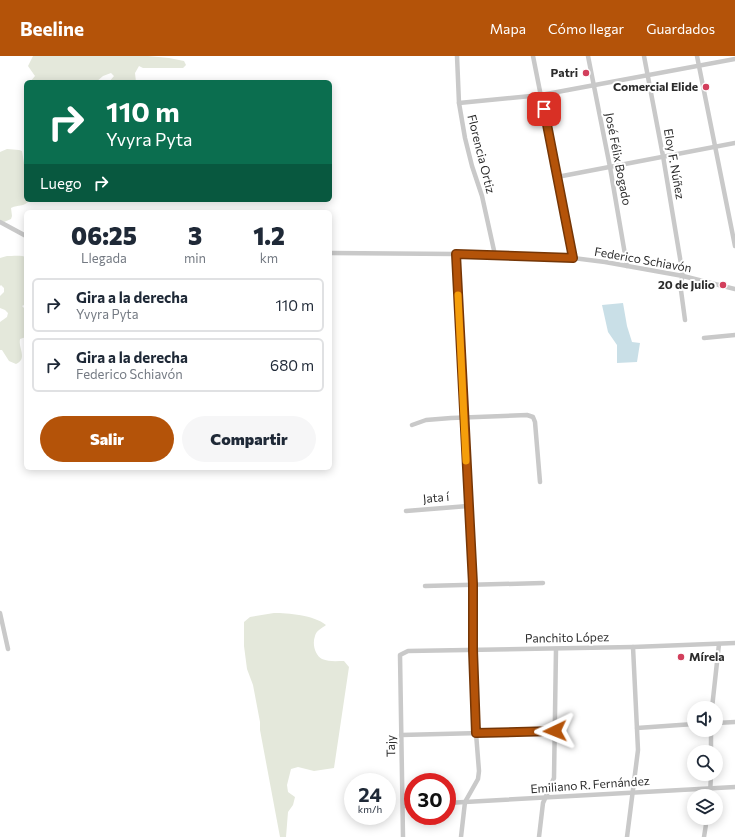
<!DOCTYPE html>
<html lang="es">
<head>
<meta charset="utf-8">
<style>
  body { margin:0; font-family:Commissioner,sans-serif; background:#f6f6f7; color:#1f2937; height:100vh; display:flex; flex-direction:column; font-size:15px; white-space:nowrap }
  * { box-sizing:border-box; margin:0 }
  p { font-size:13px; color:#747a83 }
  .icon { flex:none; width:22px; height:22px; fill:none; stroke:currentColor; stroke-width:2; stroke-linecap:round; stroke-linejoin:round }
  .map { position:relative; flex:1; overflow:hidden }
  .drawer { position:absolute; left:24px; top:154px; width:308px; height:260px; display:flex; flex-direction:column; background:#fff; border-radius:6px; box-shadow:0 2px 10px #0003 }
  .drawer>* { flex:none }
  .banner { position:absolute; left:24px; top:24px; width:308px; height:122px; border-radius:6px; box-shadow:0 2px 10px #0003; background:#0b6e4f; color:#fff; overflow:hidden }
  .fabs { position:absolute; left:687px; top:645px; display:grid; gap:8px }
  .fabs a { display:grid; place-items:center; width:36px; height:36px; border-radius:50%; background:#fff; box-shadow:0 2px 10px #0003; font-size:20px }
  .speed { position:absolute; left:344px; top:717px; display:flex; gap:8px; font-size:20px; font-weight:700; text-align:center }
  .speed>* { display:grid; place-content:center; width:52px; height:52px; border-radius:50%; background:#fff; box-shadow:0 2px 10px #0003; line-height:1 }
  .speed small { font-size:10px; font-weight:400 }
  .speed .limit { border:6px solid #d22; background:#fff; color:#111 }
  .pin { position:absolute; display:grid; place-items:center; width:34px; height:34px; color:#fff; margin:-17px; border-radius:8px; box-shadow:0 2px 6px #0006 }
  .me { position:absolute; width:44px; margin:-22px; rotate:268deg; stroke-linejoin:round; filter:drop-shadow(0 0 3px #0008) }
  .turn { display:flex; align-items:center; gap:14px; height:84px; padding:0 16px; font-size:18px }
  .turn .icon { width:52px; height:52px; stroke-width:2.5 }
  .turn b { display:block; font-size:28px; line-height:34px }
  .then { display:flex; align-items:center; height:38px; padding:0 16px; background:#0003; gap:8px; font-size:15px }
  .eta { display:flex; justify-content:space-evenly; align-items:center; height:68px; text-align:center }
  .eta b { font-size:24px; font-weight:800; line-height:28px }
  .primary-button { display:flex; gap:8px; margin-top:auto; padding:8px 16px }
  .primary-button a { flex:1; height:46px; border-radius:24px; background:#b45309; color:#fff; font-size:16px; font-weight:800; line-height:46px; text-align:center }
  .primary-button a+a { background:#f6f6f7; color:#1f2937 }
  ul { padding:0; list-style:none }
  li { display:flex; align-items:center; gap:12px; height:54px; margin:0 8px 6px; padding:0 8px; border:2px solid #e0e1e3; border-radius:6px }
  li div { flex:1 }
  li b { display:block; font-size:15px }
  li em { font-style:normal }
  header { display:flex; align-items:center; gap:24px; box-sizing:border-box; height:56px; padding:0 20px; background:#b45309; color:#fff }
  header strong { font-size:19px }
  nav { display:flex; gap:22px; margin-inline-start:auto; font-size:14px }
  .map>svg:first-child { display:block }
  .green { fill:#e4e8db }
  .water { fill:#c9dfe7 }
  .lines { fill:none; stroke-linecap:round; stroke-linejoin:round }
  .minor { stroke:#c9c9c9; stroke-width:4.5 }
  .route-casing { stroke:#753606; stroke-width:10 }
  .route { stroke:#b45309; stroke-width:7 }
  .slow { stroke:#f59e0b; stroke-width:7 }
  .poi-dot { fill:#d23f5c; stroke:#fff; stroke-width:1.5 }
  .labels { text-anchor:middle; stroke-width:4; stroke-linejoin:round; paint-order:stroke }
  .poi-label { font-size:12px; font-weight:bold; fill:#2c2c2c; stroke:#fff; text-anchor:end }
  .street-label { font-size:12px; fill:#2c2c2c; stroke:#fff }
</style>
</head>
<body>
<header>
<strong>Beeline</strong>
<nav><a>Mapa</a><a>Cómo llegar</a><a>Guardados</a></nav>
</header>
<div class="map">
<svg width="735" height="781" viewBox="0 0 735 781">
  <rect width="100%" height="100%" fill="#fff"/>
  <g class="green">
    <path d="M33,0H148L169,2L184,5L186,9L183,12H143L139,10L135,17L136,26H109L114,20L111,17L103,20L96,26H30L35,20L28,10Z"/>
    <path d="M7,93L19,94L22,95L24,107L26,111V144H30C23,152 19,148 11,152L12,160L11,163L4,166L0,164V96Z"/>
    <path d="M7,200C12,200 22,199 26,201V248L22,250L26,254V281L20,283C18,292 28,303 16,308L9,305L2,294H0V266L7,261L8,257L5,254L0,252V240L4,236V232L1,229L0,230V202Z"/>
    <path d="M274,557C288,557 314,559 326,569C322,572 316,575 315,580C312,588 315,599 322,603C329,606 337,605 344,605L349,611L334,712L314,715L298,711L291,713L287,729L288,736L295,741L293,749L288,756L286,781H280L260,674V666L253,629L247,613L244,590V566L250,561Z"/>
  </g>
  <path class="water" d="M623,247L627,270L632,286L640,287L637,306L617,307V289L608,276L602,249Z"/>
  <g class="lines">
    <g class="minor">
      <path d="M457,0L459,47L465,82L472,110L482,140L495,199"/>
      <path d="M533,0L573,202"/>
      <path d="M588,0L610,111L627,210"/>
      <path d="M644,0L663,100L683,220L680,227L685,264"/>
      <path d="M697,0L735,190"/>
      <path d="M459,47L541,39L735,3"/>
      <path d="M557,121L735,87"/>
      <path d="M0,166L26,180"/>
      <path d="M330,197L455,198L573,202L605,206L683,220L735,233"/>
      <path d="M455,198L473,528V594L476,677L479,715L478,723L465,746L461,781"/>
      <path d="M704,282L735,279"/>
      <path d="M412,369L426,364L451,362L527,359L533,361L535,366L540,426"/>
      <path d="M406,455L468,450"/>
      <path d="M425,530L543,527"/>
      <path d="M0,557L8,593"/>
      <path d="M712,652L719,588"/>
      <path d="M716,667L735,666"/>
      <path d="M637,672L694,668"/>
      <path d="M711,674V696"/>
      <path d="M401,679L555,675"/>
      <path d="M710,740L711,718"/>
      <path d="M447,747L735,731"/>
      <path d="M403,750L413,749"/>
      <path d="M403,781L400,599L408,595L633,591L735,587"/>
      <path d="M539,781L543,747L554,722L556,593"/>
      <path d="M627,781L638,694L633,591"/>
      <path d="M704,781L707,762"/>
    </g>
  </g>
  <g class="lines">
    <defs>
      <path id="route" d="M544,53L573,202L456,198L473,528V594L476,677L555,675"/>
    </defs>
    <use href="#route" class="route-casing"/>
    <use href="#route" class="route"/>
    <path class="slow" d="M458,239L466,405"/>
  </g>
  <g class="poi-dot">
    <circle cx="586" cy="17" r="4"/>
    <circle cx="706" cy="31" r="4"/>
    <circle cx="723" cy="229" r="4"/>
    <circle cx="681" cy="601" r="4"/>
  </g>
  <g class="labels">
    <g class="poi-label">
      <text x="578" y="21">Patri</text>
      <text x="698" y="35">Comercial Elide</text>
      <text x="715" y="233">20 de Julio</text>
      <text x="689" y="605" text-anchor="start">Mírela</text>
    </g>
    <g class="street-label">
      <text transform="translate(481 98) rotate(76)" y="4">Florencia Ortiz</text>
      <text transform="translate(618 103) rotate(79)" y="4">José Félix Bogado</text>
      <text transform="translate(674 108) rotate(80)" y="4">Eloy F. Núñez</text>
      <text transform="translate(643 204) rotate(10)" y="4">Federico Schiavón</text>
      <text transform="translate(436 442) rotate(-5)" y="4">Jata í</text>
      <text transform="translate(567 582) rotate(-1)" y="4">Panchito López</text>
      <text transform="translate(391 690) rotate(-91)" y="4">Tajy</text>
      <text transform="translate(590 729) rotate(-4)" y="4">Emiliano R. Fernández</text>
    </g>
  </g>
</svg>
<div class="fabs">
<a><svg class="icon" aria-label="sound" viewBox="0 0 24 24"><path d="M4 9h4l5-4v14l-5-4H4zM17 9q2 3 0 6"/></svg></a>
<a><svg class="icon" aria-label="search" viewBox="0 0 24 24"><circle cx="10" cy="10" r="6"/><path d="M15 15l6 6"/></svg></a>
<a><svg class="icon" aria-label="layers" viewBox="0 0 24 24"><path d="M12 4l9 5-9 5-9-5zM3 14l9 5 9-5"/></svg></a>
</div>
<div class="speed"><div>24<small>km/h</small></div><div class="limit">30</div></div>
<div class="pin" style="left:544px;top:53px;background:#d93025"><svg class="icon" aria-label="arrive" viewBox="0 0 24 24"><path d="M6 21V4h12l-3 4 3 4H6"/></svg></div>
<svg class="me" style="left:555px;top:675px" viewBox="-20 -20 40 40"><path d="M0-17L14 15 0 8-14 15z" fill="#b45309" stroke="#fff" stroke-width="4"/></svg>
<div class="banner">
<div class="turn"><svg class="icon" aria-label="right" viewBox="0 0 24 24"><path d="M7 20v-9h11M14 6l5 5-5 5"/></svg><div><b>110 m</b>Yvyra Pyta</div></div>
<div class="then">Luego<svg class="icon" aria-label="right" viewBox="0 0 24 24"><path d="M7 20v-9h11M14 6l5 5-5 5"/></svg></div>
</div>
<section class="drawer">
<div class="eta">
<div><b>06:25</b><p>Llegada</p></div>
<div><b>3</b><p>min</p></div>
<div><b>1.2</b><p>km</p></div>
</div>
<ul>
<li><svg class="icon" aria-label="right" viewBox="0 0 24 24"><path d="M7 20v-9h11M14 6l5 5-5 5"/></svg><div><b>Gira a la derecha</b><p>Yvyra Pyta</p></div><em>110 m</em></li>
<li><svg class="icon" aria-label="right" viewBox="0 0 24 24"><path d="M7 20v-9h11M14 6l5 5-5 5"/></svg><div><b>Gira a la derecha</b><p>Federico Schiavón</p></div><em>680 m</em></li>
</ul>
<div class="primary-button"><a>Salir</a><a>Compartir</a></div>
</section>
</div>
</body>
</html>
